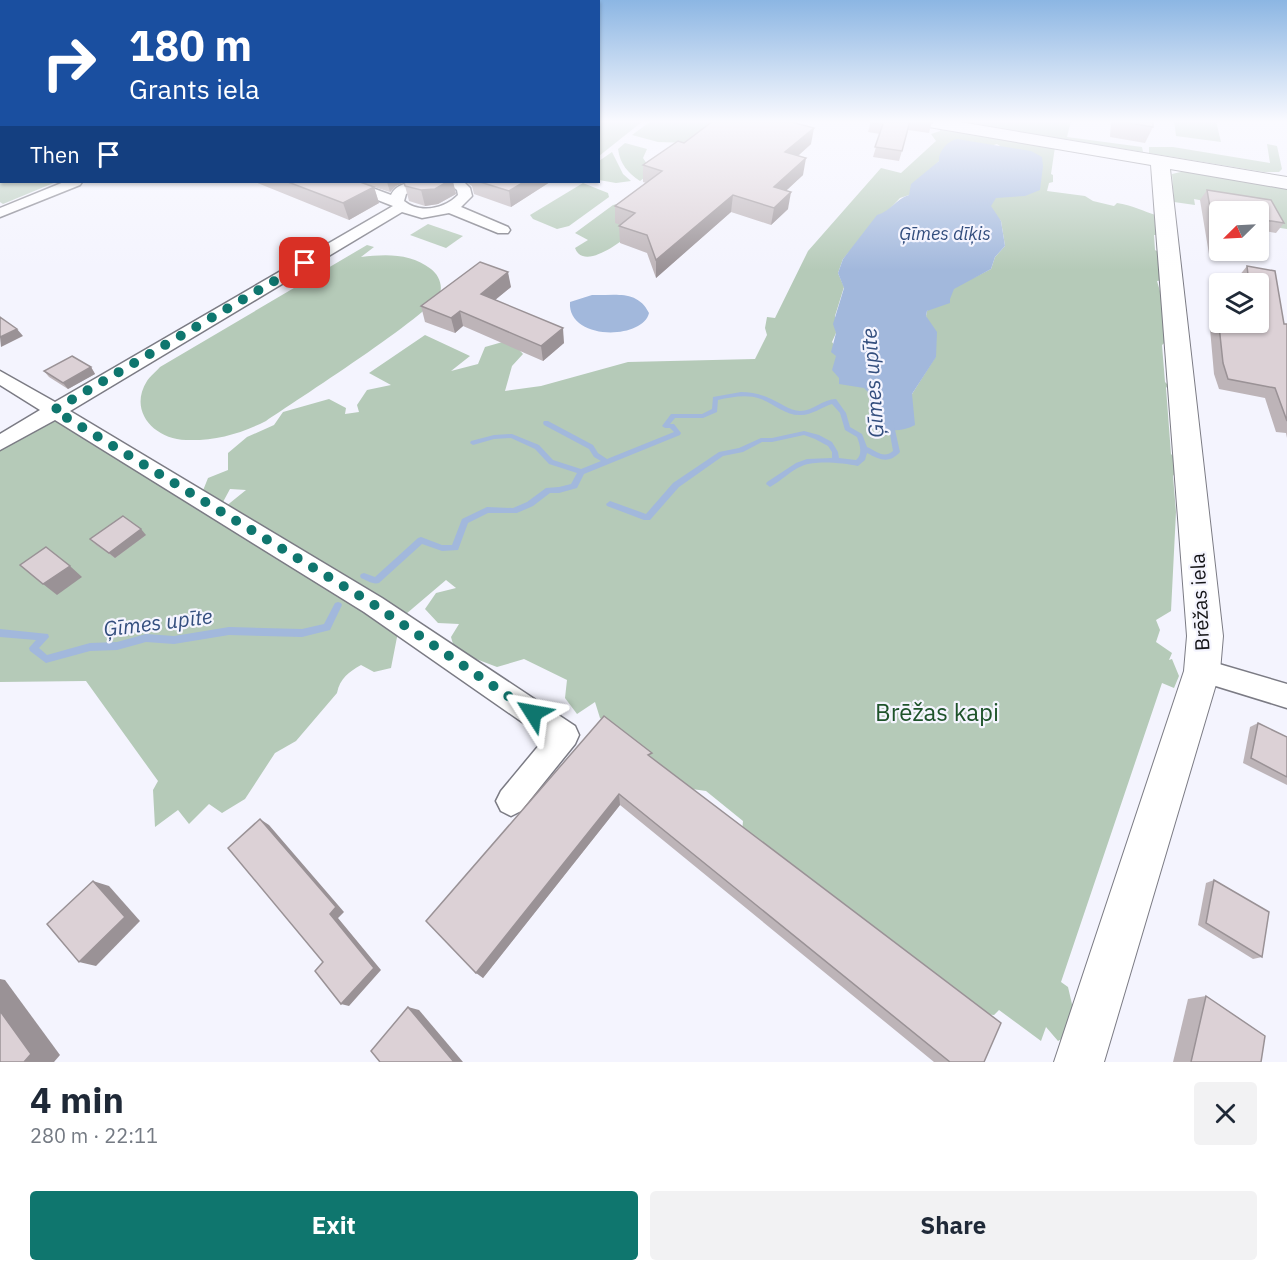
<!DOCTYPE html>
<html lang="en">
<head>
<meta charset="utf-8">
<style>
  body { margin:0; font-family:"IBM Plex Sans",sans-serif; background:#f2f2f3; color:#1f2937; height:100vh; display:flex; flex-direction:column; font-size:22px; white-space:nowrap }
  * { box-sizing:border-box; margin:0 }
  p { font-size:20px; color:#747a83 }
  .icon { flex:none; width:33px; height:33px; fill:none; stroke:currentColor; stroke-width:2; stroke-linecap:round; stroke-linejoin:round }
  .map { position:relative; height:1062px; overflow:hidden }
  .details { display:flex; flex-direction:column; background:#fff; flex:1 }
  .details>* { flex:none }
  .top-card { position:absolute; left:0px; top:0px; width:600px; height:183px; box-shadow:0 2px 4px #0004; background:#1a4fa0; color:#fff; overflow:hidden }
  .needle { width:39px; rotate:246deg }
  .controls { position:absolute; left:1209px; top:201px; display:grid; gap:12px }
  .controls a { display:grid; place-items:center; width:60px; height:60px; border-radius:6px; background:#fff; box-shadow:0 2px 4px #0004; font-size:30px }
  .pin { position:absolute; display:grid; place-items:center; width:51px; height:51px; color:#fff; margin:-26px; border-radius:12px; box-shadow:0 3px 9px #0006 }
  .me { position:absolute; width:66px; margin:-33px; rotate:304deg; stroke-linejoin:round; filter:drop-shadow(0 0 4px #0008) }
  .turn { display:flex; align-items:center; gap:21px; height:126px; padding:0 30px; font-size:27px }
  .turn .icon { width:78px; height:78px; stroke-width:2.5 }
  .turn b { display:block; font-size:42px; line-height:51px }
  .then { display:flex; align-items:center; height:57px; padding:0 30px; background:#0003; gap:12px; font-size:22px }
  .round { display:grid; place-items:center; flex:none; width:63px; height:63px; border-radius:6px; background:#f2f2f3 }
  .head { display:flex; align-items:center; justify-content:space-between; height:102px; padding:0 30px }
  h1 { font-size:36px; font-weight:700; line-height:45px }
  .primary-button { display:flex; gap:12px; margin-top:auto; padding:12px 30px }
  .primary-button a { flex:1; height:69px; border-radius:6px; background:#0f766e; color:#fff; font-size:24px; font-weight:700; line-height:69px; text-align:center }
  .primary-button a+a { background:#f2f2f3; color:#1f2937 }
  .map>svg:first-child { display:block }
  .green { fill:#b5cab8; fill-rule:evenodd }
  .water { fill:#a2b8dc }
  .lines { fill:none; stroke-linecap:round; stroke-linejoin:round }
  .stream { fill:#a2b8dc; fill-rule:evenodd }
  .street-casing { stroke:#7b7b84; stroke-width:3 }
  .secondary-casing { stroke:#7b7b84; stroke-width:2 }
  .street { fill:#fff; fill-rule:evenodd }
  .secondary { fill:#fff; fill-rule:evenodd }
  .wall { fill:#bdb4b8 }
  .shaded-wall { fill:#9a9296 }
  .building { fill:#dcd1d6; stroke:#9a9296; stroke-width:1.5 }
  .route { stroke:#0f766e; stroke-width:10; stroke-dasharray:0 18 }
  .labels { text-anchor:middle; stroke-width:4.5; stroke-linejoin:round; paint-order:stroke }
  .far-water-label { font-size:18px; font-style:italic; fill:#334e7e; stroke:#f4f4fe }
  .street-label { font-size:20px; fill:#141417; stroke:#f4f4fe }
  .water-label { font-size:21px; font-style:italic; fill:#334e7e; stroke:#f4f4fe }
  .near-park-label { font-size:24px; fill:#1e532a; stroke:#f4f4fe }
</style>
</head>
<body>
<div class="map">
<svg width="1287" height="1062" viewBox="0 0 1287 1062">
  <rect width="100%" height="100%" fill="#f4f4fe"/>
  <g class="green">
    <path d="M0,121L2,182H56L3,204L0,202Z"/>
    <path d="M599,121H643L599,156Z"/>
    <path d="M651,121H720L692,143L658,142L632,135Z"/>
    <path d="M956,121H1071L1067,137L1142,147L1143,152Z"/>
    <path d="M1174,121H1216L1221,142L1176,136Z"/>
    <path d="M940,129L1055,147L1051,174L1053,175V182L1049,183L1047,191L1085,196L1093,201L1114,206L1117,203C1132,205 1143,211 1158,216V235H1154L1155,250L1163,255L1164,280L1157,281L1167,315C1161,324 1164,330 1170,338L1162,345L1165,382L1168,385L1166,388L1171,454L1181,464L1173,476L1176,512L1171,611L1156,620L1160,630L1156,642L1172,653L1169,660L1172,659L1179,676L1174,688L1162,683L1061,982L1068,987L1078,1030L1058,1041L1046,1027L1041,1041L999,1010L994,1015L975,1013L742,832L743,821L706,791L692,789L600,718L595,702L577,714L565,698L567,680L524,659L497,667L455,651L451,637L459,624L438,623L425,609L436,593L456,588L446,580L406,614L398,632L391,668L374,672L361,665C349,672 340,678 337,693L296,741L275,753L245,799L222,813L209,804L189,824L178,810L155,827L153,790L158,781L86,681L0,682V443L54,410L220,511L246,490L230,489L223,502L202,493L208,478L228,470V453L247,437L274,425L283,412L329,399L346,408L345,414L359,412L357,405L367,390L391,385L369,373L425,335L470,356L451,371L478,364L485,347L506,341L515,345L523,354L512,366L505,391L541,386L628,362L755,359L767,335L765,328L767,317L775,318L808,251L881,168L901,173L936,141L931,134L940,131ZM997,144L1000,146L989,208L1001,221L1005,246L995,257L991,269L953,288L927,311L926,316L936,356L912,394V406L869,402L870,394L832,342L836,333L835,316L844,287L838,273L843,259L849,252L900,198L909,195L939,161Z"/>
    <path d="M625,143L647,149L643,158L647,164L656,169L640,181C628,173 620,164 618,149Z"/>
    <path d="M1267,144L1277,146L1282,169L1279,172H1264L1149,153V147H1173L1270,163Z"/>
    <path d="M612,152L623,174L631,181L616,183L599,180V161Z"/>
    <path d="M1185,171L1287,188V229L1274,227L1265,213L1194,199L1195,205L1174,202L1172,174Z"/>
    <path d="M583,183L608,193L609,197L569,226L557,229L533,219L530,215Z"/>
    <path d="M632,200L636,230C623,240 584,272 575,248L588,240L575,233L613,205Z"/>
    <path d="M428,224L463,236L446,248L410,235Z"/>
    <path d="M367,245L374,247L361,257C385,254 411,253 431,269C438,274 443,285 440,293C433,313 292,403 266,421C240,434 215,441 186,440C154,439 128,411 147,381C150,376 156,372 160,367Z"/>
  </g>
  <g class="water">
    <path d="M957,139L1031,151L1042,157L1043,166L1040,190L1025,196L996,198L991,206L1001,221L1005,246L995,257L991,269L954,289L950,299V303L927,311L926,316L937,332L936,357L912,394L915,425C902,432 891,431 877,428L870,416V394L864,388L839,384V378L832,370L836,356L831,352L836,333L833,324L844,288L838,273L843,259L877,215C891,211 896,199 909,195L911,184L939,161C938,151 948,141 957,139Z"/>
    <path d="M592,295C614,296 637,289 649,313C643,340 567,341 570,302Z"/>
  </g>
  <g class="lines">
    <g class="stream">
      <path d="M1025,121H1030L1026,123L1024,122Z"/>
      <path d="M741,392C751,392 760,394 769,398C779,402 790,411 800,411C813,411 823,399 836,399L846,413L850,427L862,434L867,447C876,451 884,459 893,451L888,423L891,421H893L900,452C889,464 880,460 867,453L865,460L858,466C843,463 816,460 802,466C790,471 781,481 770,487L766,484L767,482L796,463L807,459L832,458V452L828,446L815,439L804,435L772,442H762L743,452L723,456L679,487L650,520H644L607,506L606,504L610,501L646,514L673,483L719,452L739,448L761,438H772L804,431L819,435L832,442L838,452L839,458L856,460C863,454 860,445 857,437L845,430L840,413L832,404C822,407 812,415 801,415C787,416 774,404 761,399C747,394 732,397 718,400L717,412L703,418H675L670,424H674L681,433L680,435L584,474L577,488L559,493H550L533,506L517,513H488L468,523L458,550L442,551L422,544L379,583C373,585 366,580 361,578L360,576L361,574L364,573L375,577L418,538L421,537L442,545H452L462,519L487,507L513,508L527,502L546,488L559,487L571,484L577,473L549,464L535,449L511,438L494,439L473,445L470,443L471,441L494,435L512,434L539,445L553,460L581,469L601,461L594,457L589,449L544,425L543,423L544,421H548L593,445L598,453L607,459L674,432L670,428H665L662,426L671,414H702L712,409L713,397Z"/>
      <path d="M338,602L341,603L342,605L330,630L302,637L229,635L174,644L146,642L117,650L90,651L46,663L30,651L29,648L36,640L0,637V629L48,634L49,637L39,648L47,655L90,643L117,642L146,634L174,636L229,627L302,629L324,624L335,603Z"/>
    </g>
    <defs>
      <g id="street">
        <path d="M64,182H82L80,185L0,217V208Z"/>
        <path d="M341,182H356L391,195C397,182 413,182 426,182L424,185L406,194L404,201C420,214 444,209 458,195L457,190L447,182H464L470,188L472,196L461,207L508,227L510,230L508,233H498L449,213L422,218L402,212L70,411L382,598L575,726L579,735L575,744L521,811L511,816L501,811L496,801L501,791L545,738L364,612L55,420L0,450V434L40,410L0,385V371L55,402L393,206L342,186Z"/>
        <path d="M1202,659L1287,684V708L1193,679L1189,671L1193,663Z"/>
      </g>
      <path id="secondary" d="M915,121H954L1287,177V189L1170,169L1223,636L1220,671L1104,1062H1054L1184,671L1187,636L1151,165L923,126Z"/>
    </defs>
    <use href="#street" class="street-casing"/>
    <use href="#secondary" class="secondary-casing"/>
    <use href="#street" class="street"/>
    <use href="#secondary" class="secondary"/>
  </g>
  <g class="wall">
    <path d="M871,121H932L929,133L908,130L899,161L873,157L880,134L868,132Z"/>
    <path d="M1111,121H1153V127L1145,143L1110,137Z"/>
    <path d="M811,144L798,156L803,175L786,190L788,209L771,225L731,212L656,278L647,253L620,243L619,226L620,225L615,223V206L646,183L643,182V165Z"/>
    <path d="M255,182H453L456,194L438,204L425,206L409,201L404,182L396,186L390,192L368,185L374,187L379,203L349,220Z"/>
    <path d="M466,182H550L511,207L474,194L472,186Z"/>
    <path d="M1207,190L1271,200L1284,223L1276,233L1258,230V212H1220V250H1248L1241,260L1209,254L1200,200Z"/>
    <path d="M1247,266L1284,324H1287V438L1286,433L1276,432L1265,398L1219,389L1214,374L1209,317L1217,307L1258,322V284H1240L1239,276Z"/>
    <path d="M511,287L495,300L564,343L543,361L463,326L455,333L425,322L421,306Z"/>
    <path d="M91,367L95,374L68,389L49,377L44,371Z"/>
    <path d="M146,535L115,558L96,545L90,539Z"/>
    <path d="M1258,723L1287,737V785L1243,763L1250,727Z"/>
    <path d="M652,759L984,1062H934L620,805L483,978L426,921Z"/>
    <path d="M1214,880L1262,957L1253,959L1198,925L1206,883Z"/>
    <path d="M1206,996L1261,1062H1173L1188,999Z"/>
  </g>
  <g class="shaded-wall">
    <path d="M814,128L811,144L783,169L785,152Z"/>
    <path d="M806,158L803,175L772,204L774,187Z"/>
    <path d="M387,182H405L396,186L390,192Z"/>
    <path d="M447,182H453L456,194L438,204L425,206L421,190Z"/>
    <path d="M524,182H550L511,207L509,191Z"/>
    <path d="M374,187L379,203L349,220L343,203Z"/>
    <path d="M791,192L788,209L771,225L774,208Z"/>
    <path d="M733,195L731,212L656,278V260Z"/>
    <path d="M508,272L511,287L484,309L481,294Z"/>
    <path d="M460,311L463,326L455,333L451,318Z"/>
    <path d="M563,328L564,343L543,361L541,346Z"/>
    <path d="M17,329L23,336L1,347L0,337Z"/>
    <path d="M91,367L95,374L68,389L63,383Z"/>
    <path d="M141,529L146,535L115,558L109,553Z"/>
    <path d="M70,566L82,577L57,595L43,584Z"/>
    <path d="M619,794L620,805L483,978L476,973Z"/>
    <path d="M260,819L269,825L344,912L338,918L381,970L349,1006L341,1004Z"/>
    <path d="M93,881L109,886L140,921L96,966L79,962Z"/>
    <path d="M0,979L5,980L60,1055L54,1062H24L0,1011Z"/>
    <path d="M408,1007L419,1010L463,1062H454Z"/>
  </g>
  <g class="building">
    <path d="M713,121H788L814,128L785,152L806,158L774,187L791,192L774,208L733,195L656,260L647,235L619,226L635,213L615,206L662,171L643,165L678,141L684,143Z"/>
    <path d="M871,121H910L902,151L875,147L883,124L871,123Z"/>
    <path d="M914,121H932V123Z"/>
    <path d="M1118,121H1153V127Z"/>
    <path d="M288,182H360L374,187L343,203Z"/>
    <path d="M404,182H447L435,189L421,190L405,186Z"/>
    <path d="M480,182H524L509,191Z"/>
    <path d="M1207,190L1271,200L1284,223L1258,219V212H1220V244L1216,243Z"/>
    <path d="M480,262L508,272L481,294L563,328L541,346L460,311L451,318L421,306Z"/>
    <path d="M1247,266L1275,271L1284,324H1287V421L1275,388L1228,379L1223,363L1217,307H1220V322H1258V284H1249Z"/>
    <path d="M0,317L17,329L0,337Z"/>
    <path d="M72,356L91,367L63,383L44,371Z"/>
    <path d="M123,516L141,529L109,553L90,539Z"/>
    <path d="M46,547L70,566L43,584L20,565Z"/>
    <path d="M604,716L652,753L648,755L1001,1023L984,1062H950L619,794L476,973L426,921Z"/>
    <path d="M1258,723L1287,737V777L1251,758Z"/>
    <path d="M260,819L336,907L330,914L374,968L341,1004L315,971L323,962L228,848Z"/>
    <path d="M1214,880L1269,912L1262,957L1206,923Z"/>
    <path d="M93,881L125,917L79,962L47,924Z"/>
    <path d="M1206,996L1265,1036L1261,1062H1191Z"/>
    <path d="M408,1007L454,1062H380L371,1051Z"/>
    <path d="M0,1011L31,1054L24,1062H0Z"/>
  </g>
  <linearGradient id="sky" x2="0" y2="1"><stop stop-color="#8cb6e3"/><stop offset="0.45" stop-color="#fafaff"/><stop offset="1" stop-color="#fafaff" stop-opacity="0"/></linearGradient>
  <rect width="1287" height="270" fill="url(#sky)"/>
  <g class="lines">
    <path class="route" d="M305,263L54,410L373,604L533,713"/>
  </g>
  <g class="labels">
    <g class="far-water-label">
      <text x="945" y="240">Ģīmes dīķis</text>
    </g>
    <g class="street-label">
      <text transform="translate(1200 602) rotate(-93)" y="7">Brēžas iela</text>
    </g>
    <g class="water-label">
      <text transform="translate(873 383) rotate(-94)" y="7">Ģīmes upīte</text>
      <text transform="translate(158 623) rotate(-7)" y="7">Ģīmes upīte</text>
    </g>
    <g class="near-park-label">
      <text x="937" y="721">Brēžas kapi</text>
    </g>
  </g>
</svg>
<div class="controls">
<a><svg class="needle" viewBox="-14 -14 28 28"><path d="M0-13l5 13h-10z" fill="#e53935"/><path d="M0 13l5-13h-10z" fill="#747a83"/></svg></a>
<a><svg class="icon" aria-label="layers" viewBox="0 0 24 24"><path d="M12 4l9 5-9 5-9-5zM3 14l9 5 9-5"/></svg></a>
</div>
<div class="pin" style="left:305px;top:263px;background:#d93025"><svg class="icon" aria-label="arrive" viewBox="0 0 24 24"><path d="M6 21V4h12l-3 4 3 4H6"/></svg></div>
<svg class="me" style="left:533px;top:713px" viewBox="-20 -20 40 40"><path d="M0-17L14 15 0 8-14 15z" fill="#0f766e" stroke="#fff" stroke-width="4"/></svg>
<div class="top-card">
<div class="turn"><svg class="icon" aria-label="right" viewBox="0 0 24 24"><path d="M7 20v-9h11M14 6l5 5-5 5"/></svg><div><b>180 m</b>Grants iela</div></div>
<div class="then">Then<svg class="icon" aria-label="arrive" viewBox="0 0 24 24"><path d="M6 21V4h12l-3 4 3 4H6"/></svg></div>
</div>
</div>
<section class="details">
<div class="head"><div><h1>4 min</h1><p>280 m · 22:11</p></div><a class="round"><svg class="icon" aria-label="close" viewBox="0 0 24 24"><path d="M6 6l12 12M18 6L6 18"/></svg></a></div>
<div class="primary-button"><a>Exit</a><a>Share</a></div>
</section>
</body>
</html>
